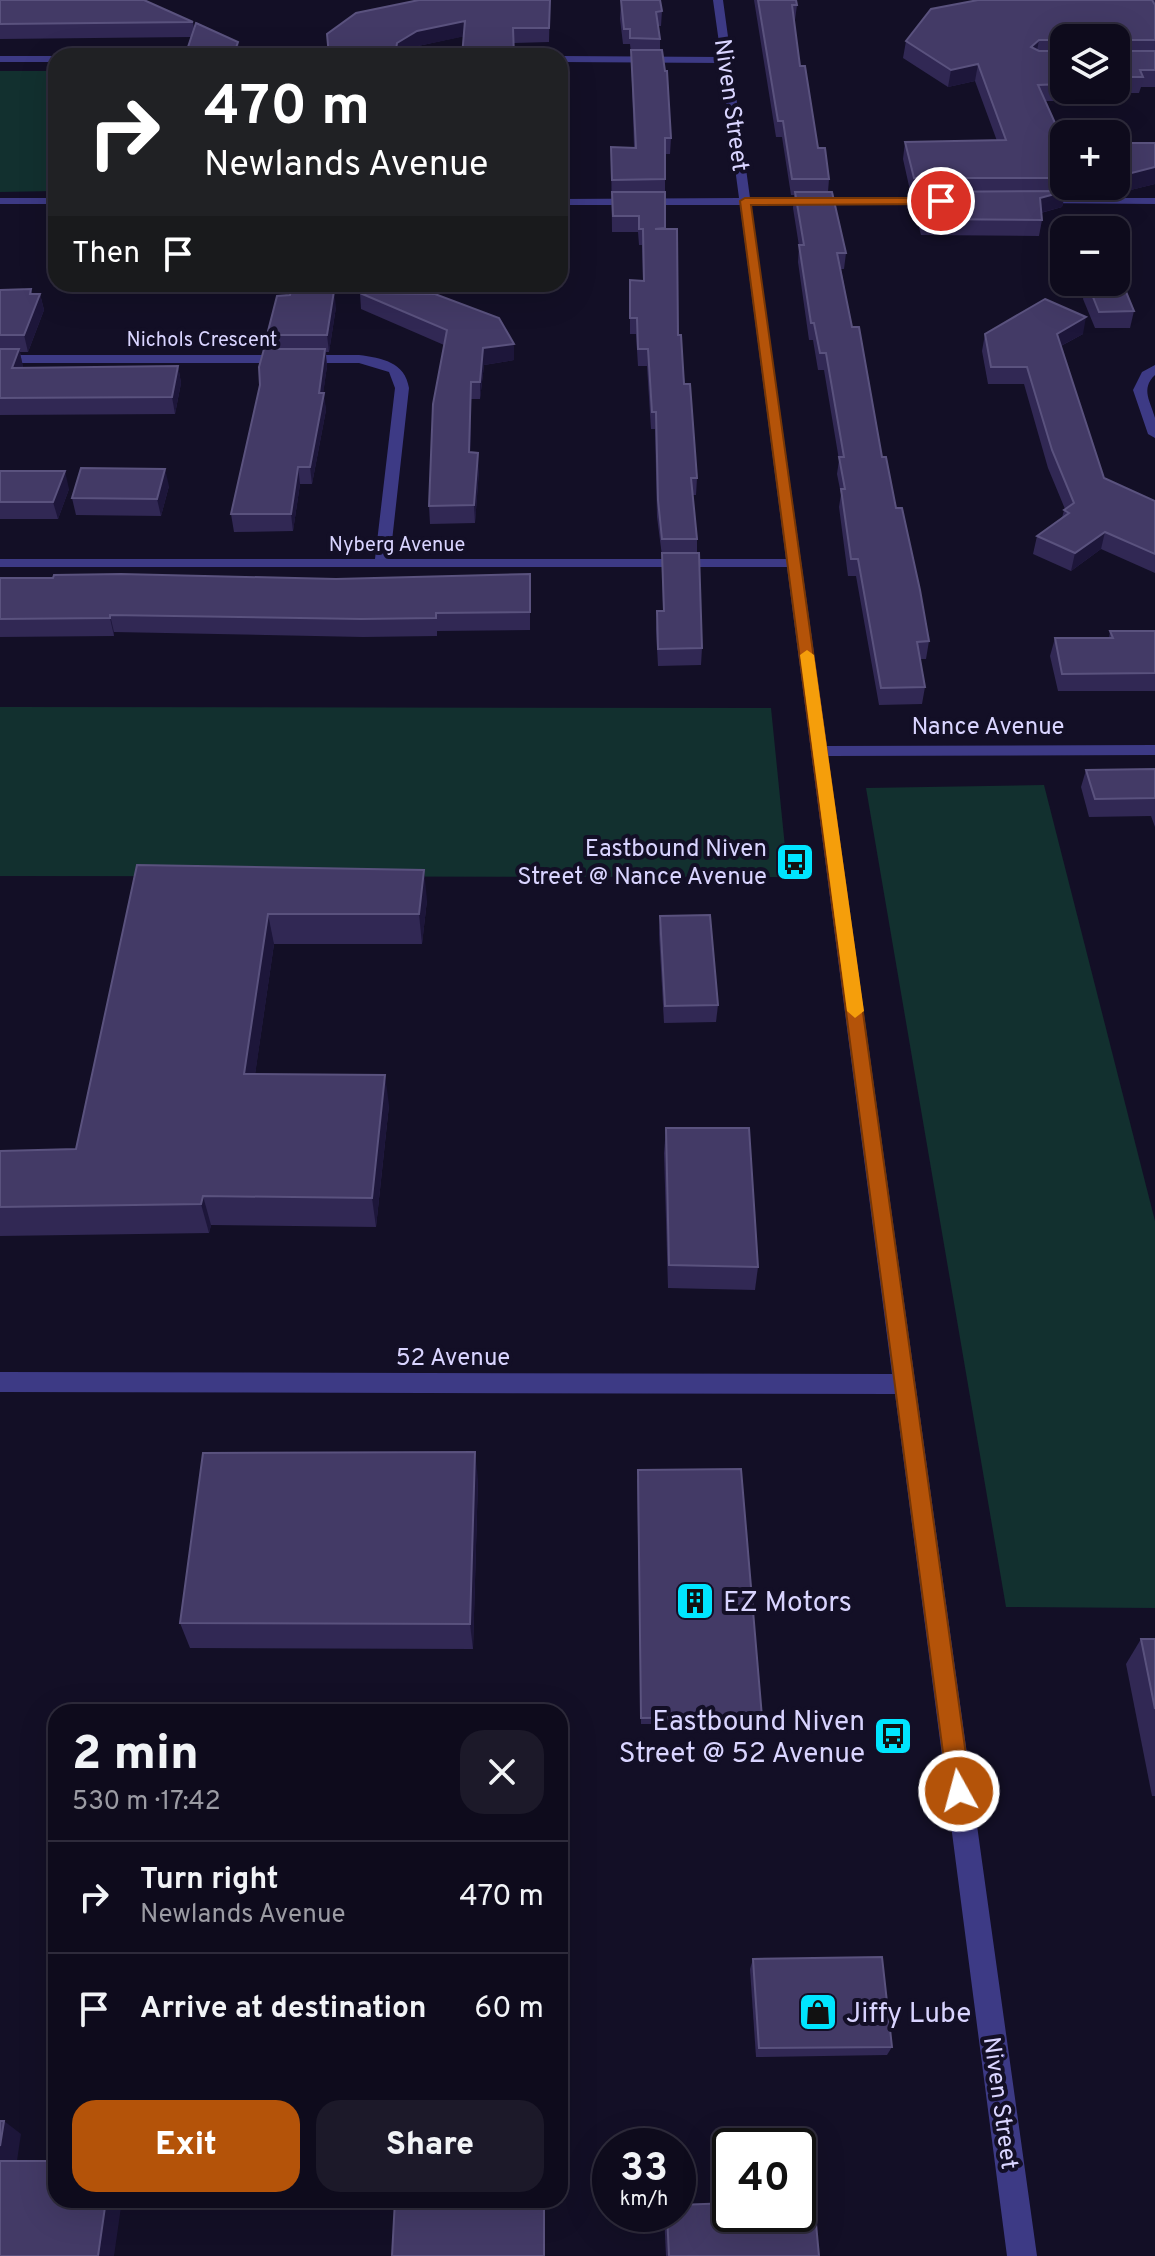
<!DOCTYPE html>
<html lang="en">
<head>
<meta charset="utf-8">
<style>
  body { margin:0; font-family:Overpass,sans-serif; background:#1c1929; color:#f1f3f6; height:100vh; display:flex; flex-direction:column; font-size:30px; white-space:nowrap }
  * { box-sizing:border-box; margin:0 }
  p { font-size:26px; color:#9b9ba3 }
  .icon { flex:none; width:44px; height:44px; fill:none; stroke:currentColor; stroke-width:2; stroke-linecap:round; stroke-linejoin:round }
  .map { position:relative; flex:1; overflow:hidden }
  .sheet { position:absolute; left:48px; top:1704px; width:520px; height:504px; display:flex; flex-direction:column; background:#0e0b1c; border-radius:24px; box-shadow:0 8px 32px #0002,0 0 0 2px #2e2b3b }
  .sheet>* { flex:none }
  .guide { position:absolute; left:48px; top:48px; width:520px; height:244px; border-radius:24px; box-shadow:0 8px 32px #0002,0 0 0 2px #2e2b3b; background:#202124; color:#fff; overflow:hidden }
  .tools { position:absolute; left:1050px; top:24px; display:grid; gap:16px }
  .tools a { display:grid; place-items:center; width:80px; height:80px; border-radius:16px; background:#0e0b1c; box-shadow:0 8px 32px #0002,0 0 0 2px #2e2b3b; font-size:40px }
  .speed { position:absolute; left:592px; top:2128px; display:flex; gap:16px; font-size:40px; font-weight:700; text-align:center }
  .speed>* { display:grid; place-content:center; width:104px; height:104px; border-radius:50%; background:#0e0b1c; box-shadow:0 8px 32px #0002,0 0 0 2px #2e2b3b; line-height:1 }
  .speed small { font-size:20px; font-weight:400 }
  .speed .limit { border:4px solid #111; border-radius:12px; background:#fff; color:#111 }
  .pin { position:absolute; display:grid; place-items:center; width:68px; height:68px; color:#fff; margin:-34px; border:4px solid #fff; border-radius:50%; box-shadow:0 2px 8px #0007 }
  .me { position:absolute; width:88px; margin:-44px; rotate:353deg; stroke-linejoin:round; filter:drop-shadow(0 0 6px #0008) }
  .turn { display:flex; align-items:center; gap:28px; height:168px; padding:0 24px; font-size:36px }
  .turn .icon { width:104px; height:104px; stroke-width:2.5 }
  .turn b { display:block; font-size:56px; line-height:68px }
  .then { display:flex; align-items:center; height:76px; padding:0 24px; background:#0003; gap:16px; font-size:30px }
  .round { display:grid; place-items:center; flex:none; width:84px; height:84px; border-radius:24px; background:#1c1929 }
  .head { display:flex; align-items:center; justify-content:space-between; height:136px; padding:0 24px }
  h1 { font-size:48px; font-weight:800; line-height:60px }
  .primary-button { display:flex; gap:16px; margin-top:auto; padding:16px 24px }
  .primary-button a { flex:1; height:92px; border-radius:24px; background:#b45309; color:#fff; font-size:32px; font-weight:800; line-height:92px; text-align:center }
  .primary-button a+a { background:#1c1929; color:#f1f3f6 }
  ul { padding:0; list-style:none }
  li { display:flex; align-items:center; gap:24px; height:112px; padding:0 24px; border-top:2px solid #2e2b3b }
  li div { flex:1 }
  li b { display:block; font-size:30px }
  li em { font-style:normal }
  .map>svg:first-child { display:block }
  .green { fill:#12302f }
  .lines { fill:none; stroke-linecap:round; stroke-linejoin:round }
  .minor { fill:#3d3a85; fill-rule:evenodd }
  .wall { fill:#312854; fill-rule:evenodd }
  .shaded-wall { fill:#1d163a }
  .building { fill:#433a66; stroke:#5a527e; stroke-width:2 }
  .route { fill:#b45309; stroke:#753606; stroke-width:2 }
  .slow { fill:#f59e0b }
  .labels { text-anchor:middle; stroke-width:8; stroke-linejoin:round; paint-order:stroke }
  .far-street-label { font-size:20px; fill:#d9d4ff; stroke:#130f26 }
  .street-label { font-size:24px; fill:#d9d4ff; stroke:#130f26 }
  .poi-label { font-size:24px; fill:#d9d4ff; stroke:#130f26; text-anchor:end }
  .near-poi-label { font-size:28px; fill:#d9d4ff; stroke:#130f26; text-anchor:start }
</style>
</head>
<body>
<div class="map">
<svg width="1155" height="2256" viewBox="0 0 1155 2256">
  <rect width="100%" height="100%" fill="#130f26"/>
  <g class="green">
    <path d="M0,71H56V191L0,192Z"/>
    <path d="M0,707L771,708L788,877L0,876Z"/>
    <path d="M1044,785L1155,1221V1608L1006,1607L866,788Z"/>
  </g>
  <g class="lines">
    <g class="minor">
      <path d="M713,0H723L750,198H940L946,201L940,204L751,205L827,746L1155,745V755L828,756L1037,2256H1007L895,1394L0,1392V1372L892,1374L787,567H0V559H375L395,388L389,372L359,363H0V355H359C382,358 405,362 409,388L390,559H786L740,205H560V199L739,198L721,63L560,62V56L721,57Z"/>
      <rect x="0" y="56" width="56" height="6"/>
      <rect x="0" y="198" width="56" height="6"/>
      <path d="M1036,198H1155V204L1032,203V199Z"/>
      <path d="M1155,365V375C1140,389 1151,402 1155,418C1155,424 1155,432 1155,438L1148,434L1133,390L1142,372Z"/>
    </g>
  </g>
  <g class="wall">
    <path d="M0,0L193,22L194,29L238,42L239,56H185L191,37L0,39Z"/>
    <path d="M550,0L549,42L514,43L464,36L418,46L402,56H329Z"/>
    <path d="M621,0L662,11L661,26H658L660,39V50L671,138L670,154H665V229L697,478L696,495H693L697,539V553L702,648L701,665L658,666L656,629L657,611H663L662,556L657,517L655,429H651L647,366H638L636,334H630V280L643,281L642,245H639L638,232H612L611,147L634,148L631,53L630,44H623L620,19Z"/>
    <path d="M754,0H796L797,5L795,20H794L800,66L818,148L829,179L828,192L846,253L844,269H841L852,327L882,457L896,508L929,641L926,659H920L925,687L922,704L879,705L856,576H848L839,507L841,494L837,474L839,460L824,370H818L813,340H809L798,262L799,246L793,208L794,195H791L782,137H776Z"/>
    <path d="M978,0H1155V87H1141L1139,93H1096L1094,101H1045L1064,143V186H1116L1155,143V184L1110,195H1065L1062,207L1041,213L1042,220L1039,236L921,235L914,208L916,195H911L903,159L905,142L997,141L975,81L948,87L903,58L906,41ZM1064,38H1116V90H1064Z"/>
    <path d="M1087,282L1134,311L1130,328H1095L1083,299Z"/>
    <path d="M31,289L32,294H40L44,310L28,352H20L23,368L178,366L181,383L175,414L0,415V290Z"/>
    <path d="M360,293L435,294L514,360L484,365L480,399H471L470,452L479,470L475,523L430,524L429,506L444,345L361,309Z"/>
    <path d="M336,307L329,352H326L327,366L323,393L326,410L312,484H300L293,531L234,532L231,514L269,349L267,335Z"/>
    <path d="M985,334H1083L1061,346L1104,478L1155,501V573L1101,549L1071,571L1033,554L1037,536L1062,518L1064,510L1065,509L1048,468L1024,384H988L982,351Z"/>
    <path d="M0,471L69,489L58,519H0Z"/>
    <path d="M169,486L161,516L76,515L72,498Z"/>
    <path d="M530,574V630L437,631V636L363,637L114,632V636L0,637V578L336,579Z"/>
    <path d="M1110,631H1155V691H1058L1050,656L1055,638H1109Z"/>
    <path d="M1155,769V827L1151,816L1089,817L1081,787L1086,770Z"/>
    <path d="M137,865L427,900L422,944H274L255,1074L389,1105L376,1227L211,1225L209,1233L0,1236V1151L76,1149Z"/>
    <path d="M660,916L718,1005L716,1022L664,1023L659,934Z"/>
    <path d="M666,1128L758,1267L755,1290L668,1288L664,1153Z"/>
    <path d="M637,1478L762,1717L760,1724H641Z"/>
    <path d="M478,1479L473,1649L190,1648L180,1623Z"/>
    <path d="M1141,1639H1155V1796H1152L1126,1664Z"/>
    <path d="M753,1959L892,2047L887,2055L756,2057L750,1969Z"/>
    <path d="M664,2214H678L819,2256H666Z"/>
  </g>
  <g class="shaded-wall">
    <path d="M465,21L466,36L418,46L402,56H395L397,43L417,31Z"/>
    <path d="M1039,40L1036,56L1031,47Z"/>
    <path d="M238,42L239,56H233Z"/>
    <path d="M978,64L975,81L948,87L951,70Z"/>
    <path d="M1155,167V184L1110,195L1112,186H1116V177Z"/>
    <path d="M1066,191L1062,207L1036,214L1040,198Z"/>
    <path d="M334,291L336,307L329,352L327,335Z"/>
    <path d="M40,294L44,310L28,352L24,335Z"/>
    <path d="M1086,317L1083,334L1053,350L1057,334Z"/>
    <path d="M514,344V360L484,365L480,399V382L483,348Z"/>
    <path d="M19,349L23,366L16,385L12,368Z"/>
    <path d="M325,349L327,366L321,410L319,393Z"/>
    <path d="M178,366L181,383L175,414L172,397Z"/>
    <path d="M471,382V399L470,470L469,452Z"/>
    <path d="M324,393L326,410L312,484L310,467Z"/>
    <path d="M478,453L479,470L475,523L474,505Z"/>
    <path d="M298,467L300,484L293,531L291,514Z"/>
    <path d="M165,469L169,486L161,516L157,499Z"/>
    <path d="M65,471L69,489L58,519L53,502Z"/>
    <path d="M1105,532L1101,549L1071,571L1075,553Z"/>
    <path d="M110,615L114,632V636L110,618Z"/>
    <path d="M424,870L427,900L422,944L419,914Z"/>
    <path d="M268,914L274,944L251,1103L244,1074Z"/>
    <path d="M385,1075L389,1105L376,1227L372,1198Z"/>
    <path d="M203,1196L211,1225L209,1233L201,1204Z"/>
    <path d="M475,1452L478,1479L473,1649L470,1624Z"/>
    <path d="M4,2121L21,2134L15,2174L0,2163V2146Z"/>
    <path d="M106,2200H122L114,2256H98Z"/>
  </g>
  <g class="building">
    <path d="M0,0H144L193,22L0,24Z"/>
    <path d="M419,0H550L549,28H513L514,56H462L465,21L417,31L397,43L395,56H329L327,34L356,13Z"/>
    <path d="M621,0H660L662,11L656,12L660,39L630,38V29H624Z"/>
    <path d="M758,0H796L797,5H792L800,66H805L818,148H825L829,179H792L783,121H778Z"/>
    <path d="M978,0H1152L1155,5V40H1120L1117,51H1155V70H1140L1143,77H1116V38H1064V40H1039L1031,47L1039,51H1064V84L1038,85L1064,143V178H914L905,142L1006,140L978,64L951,70L906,41L931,9Z"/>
    <path d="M196,23L238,42L233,56H185Z"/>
    <path d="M631,50H662L665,71H667L671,138H665V179L612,180L611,147L636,148Z"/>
    <path d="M1116,143H1155V167L1116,177Z"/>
    <path d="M1066,191L1040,198L1042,220L923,219L917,192Z"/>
    <path d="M612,192H665V228L655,229H677L678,335H681L684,384H690L697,478H691L697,539H662L658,500L656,412H652L648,349H638L637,318H630V280L644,281L643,229H639V216H613Z"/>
    <path d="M795,192H832L846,253H837L852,327H859L882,457H886L896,508H902L920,590L929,641L917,642L925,687L881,688L858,559H851L841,489H845L839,457H844L826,353H820L814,323H811L799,245H804Z"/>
    <path d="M1087,282H1122L1134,311L1099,312Z"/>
    <path d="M31,289L30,294H40L24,335H0V290Z"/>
    <path d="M291,291H334L327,335H267L277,296L290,295Z"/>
    <path d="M360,293L435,294L499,318L514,344L483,348L480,382H471L469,452L478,453L474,505L429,506L433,404L447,330Z"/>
    <path d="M1045,299L1086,317L1057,334L1104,478L1155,501V554L1105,532L1075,553L1037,536L1069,513L1064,510L1074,503L1052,450L1027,367H991L985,334Z"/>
    <path d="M0,349H19L12,368L178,366L172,397L0,398Z"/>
    <path d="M264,349H325L319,393H324L310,467H298L291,514H231L260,385L259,367Z"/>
    <path d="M81,468L165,469L157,499L72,498Z"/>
    <path d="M0,471H65L53,502H0Z"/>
    <path d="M662,553H699L702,648L658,649L657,611H664Z"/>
    <path d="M121,574L336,579L530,574V612L436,613V618L361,619L110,615V618L0,619V578H53L54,575Z"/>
    <path d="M1110,631H1155V673L1062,674L1055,638H1113Z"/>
    <path d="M1155,769V798L1095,799L1086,770Z"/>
    <path d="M137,865L424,870L419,914H268L244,1074L385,1075L372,1198L203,1196L201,1204L0,1207V1151L76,1149Z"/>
    <path d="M710,915L718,1005L665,1006L660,916Z"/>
    <path d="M666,1128H749L758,1267L669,1265Z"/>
    <path d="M475,1452L470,1624L180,1623L203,1453Z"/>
    <path d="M741,1469L762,1717L641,1718L638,1470Z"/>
    <path d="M1141,1639H1155V1709Z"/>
    <path d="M882,1957L892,2047L759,2048L753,1959Z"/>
    <path d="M0,2121H4L0,2146Z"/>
    <path d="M0,2161H56V2200H106L98,2256H0Z"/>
    <path d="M395,2200H544V2256H392Z"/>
    <path d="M798,2202H814L819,2256H669L667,2214H678V2205L730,2203V2214H798Z"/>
  </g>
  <path class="route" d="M745,198H941L947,201L941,204L751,205L971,1791L968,1799L959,1803L951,1799L948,1791L740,201Z"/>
  <path class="slow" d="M807,650L814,655L864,1011L855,1018L847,1011L800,655Z"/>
  <defs>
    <symbol id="bus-square" viewBox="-11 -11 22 22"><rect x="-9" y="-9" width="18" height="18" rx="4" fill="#00e5ff" stroke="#130f26"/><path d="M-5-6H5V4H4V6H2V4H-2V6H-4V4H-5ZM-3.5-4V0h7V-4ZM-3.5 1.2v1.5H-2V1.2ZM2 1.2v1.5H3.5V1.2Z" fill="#111"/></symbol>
    <symbol id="building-square" viewBox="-11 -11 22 22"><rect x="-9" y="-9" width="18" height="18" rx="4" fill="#00e5ff" stroke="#130f26"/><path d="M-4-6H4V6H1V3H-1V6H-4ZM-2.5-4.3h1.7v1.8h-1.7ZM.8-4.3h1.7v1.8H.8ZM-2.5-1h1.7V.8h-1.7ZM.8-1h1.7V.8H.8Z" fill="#111"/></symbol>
    <symbol id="shop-square" viewBox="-11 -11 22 22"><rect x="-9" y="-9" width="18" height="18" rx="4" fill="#00e5ff" stroke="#130f26"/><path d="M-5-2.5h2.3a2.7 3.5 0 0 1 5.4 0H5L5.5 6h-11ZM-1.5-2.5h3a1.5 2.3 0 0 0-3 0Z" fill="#111"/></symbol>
  </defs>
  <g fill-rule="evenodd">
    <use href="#bus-square" x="773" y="840" width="44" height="44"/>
    <use href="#building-square" x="673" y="1579" width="44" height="44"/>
    <use href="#bus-square" x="871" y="1714" width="44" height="44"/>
    <use href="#shop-square" x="796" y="1990" width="44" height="44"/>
  </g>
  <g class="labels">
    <g class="far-street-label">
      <text x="202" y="346">Nichols Crescent</text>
      <text x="397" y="551">Nyberg Avenue</text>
    </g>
    <g class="street-label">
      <text transform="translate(732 105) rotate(82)" y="8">Niven Street</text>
      <text x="988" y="734">Nance Avenue</text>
      <text x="453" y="1365">52 Avenue</text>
      <text transform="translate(1001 2103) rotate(82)" y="8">Niven Street</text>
    </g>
    <g class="poi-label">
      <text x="767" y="856">Eastbound Niven<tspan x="767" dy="28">Street @ Nance Avenue</tspan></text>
    </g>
    <g class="near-poi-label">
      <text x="723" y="1611">EZ Motors</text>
      <text x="865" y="1730" text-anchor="end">Eastbound Niven<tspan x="865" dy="32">Street @ 52 Avenue</tspan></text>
      <text x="846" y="2022">Jiffy Lube</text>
    </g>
  </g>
</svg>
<div class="tools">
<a><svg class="icon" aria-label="layers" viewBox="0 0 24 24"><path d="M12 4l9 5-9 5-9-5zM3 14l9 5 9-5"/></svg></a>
<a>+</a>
<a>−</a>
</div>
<div class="speed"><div>33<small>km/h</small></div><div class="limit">40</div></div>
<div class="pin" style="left:941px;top:201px;background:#d93025"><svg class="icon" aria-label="arrive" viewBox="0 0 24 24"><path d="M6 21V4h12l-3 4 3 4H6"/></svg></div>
<svg class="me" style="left:959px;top:1791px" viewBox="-20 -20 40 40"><circle r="17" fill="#b45309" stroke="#fff" stroke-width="3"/><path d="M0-11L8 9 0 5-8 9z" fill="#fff"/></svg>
<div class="guide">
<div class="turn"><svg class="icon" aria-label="right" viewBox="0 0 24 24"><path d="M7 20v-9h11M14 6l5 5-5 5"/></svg><div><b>470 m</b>Newlands Avenue</div></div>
<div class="then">Then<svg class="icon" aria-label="arrive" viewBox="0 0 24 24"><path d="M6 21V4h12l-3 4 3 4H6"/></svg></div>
</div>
<section class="sheet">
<div class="head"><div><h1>2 min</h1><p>530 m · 17:42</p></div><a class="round"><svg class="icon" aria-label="close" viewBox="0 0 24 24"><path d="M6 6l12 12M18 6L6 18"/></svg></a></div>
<ul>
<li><svg class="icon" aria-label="right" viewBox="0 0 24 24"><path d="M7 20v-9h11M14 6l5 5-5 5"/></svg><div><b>Turn right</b><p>Newlands Avenue</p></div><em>470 m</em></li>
<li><svg class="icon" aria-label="arrive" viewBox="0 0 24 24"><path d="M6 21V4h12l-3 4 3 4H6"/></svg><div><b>Arrive at destination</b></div><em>60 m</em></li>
</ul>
<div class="primary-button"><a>Exit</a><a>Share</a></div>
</section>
</div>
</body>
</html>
